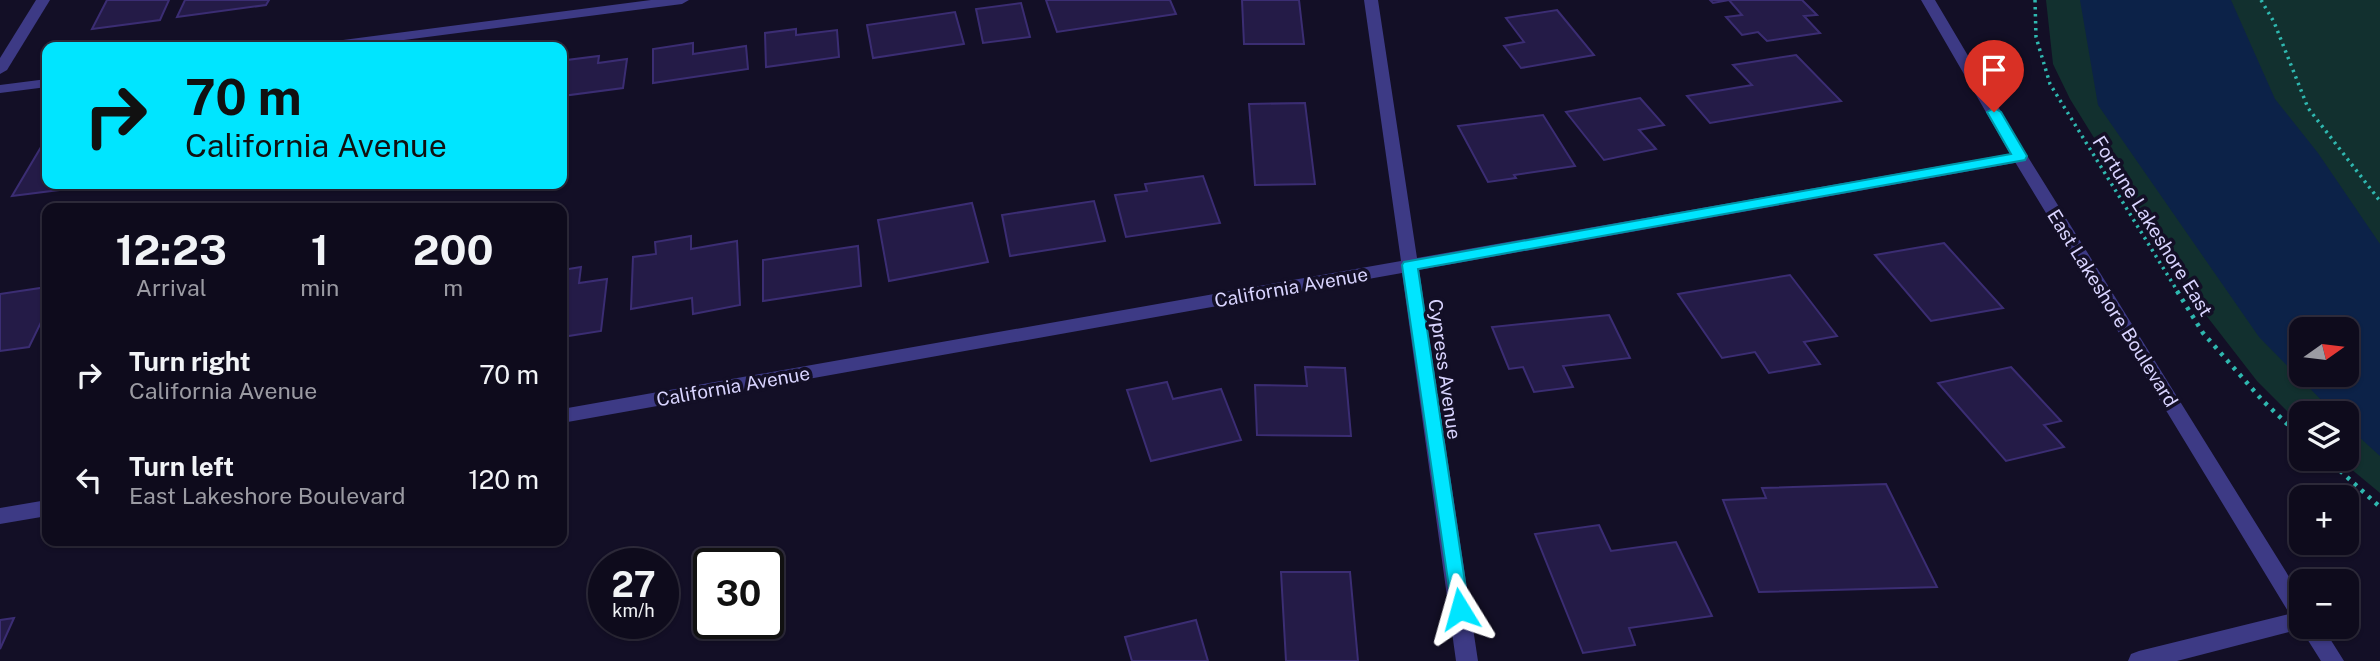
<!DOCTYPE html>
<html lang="en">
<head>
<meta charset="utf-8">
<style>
  body { margin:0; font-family:"Public Sans",sans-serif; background:#1c1929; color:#f1f3f6; height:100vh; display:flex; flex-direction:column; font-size:26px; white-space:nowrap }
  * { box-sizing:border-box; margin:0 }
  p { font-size:23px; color:#9b9ba3 }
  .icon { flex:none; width:38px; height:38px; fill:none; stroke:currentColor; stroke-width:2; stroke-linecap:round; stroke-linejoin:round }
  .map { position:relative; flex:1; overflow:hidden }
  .side { position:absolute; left:42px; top:203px; width:525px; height:343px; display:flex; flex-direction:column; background:#0e0b1c; border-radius:14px; box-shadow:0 2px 5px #0004,0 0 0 2px #2e2b3b }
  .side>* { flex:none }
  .top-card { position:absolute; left:42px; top:42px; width:525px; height:147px; border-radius:14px; box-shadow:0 2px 5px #0004,0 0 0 2px #2e2b3b; background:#00e5ff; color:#111; overflow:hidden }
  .needle { width:46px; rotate:76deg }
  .controls { position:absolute; left:2289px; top:317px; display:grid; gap:14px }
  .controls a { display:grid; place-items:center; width:70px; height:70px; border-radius:14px; background:#0e0b1c; box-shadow:0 2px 5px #0004,0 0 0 2px #2e2b3b; font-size:35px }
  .speed { position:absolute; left:588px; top:548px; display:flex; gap:14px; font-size:35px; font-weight:700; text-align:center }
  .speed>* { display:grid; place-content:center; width:91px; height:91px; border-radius:50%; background:#0e0b1c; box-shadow:0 2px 5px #0004,0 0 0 2px #2e2b3b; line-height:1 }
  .speed small { font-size:18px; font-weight:400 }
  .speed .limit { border:4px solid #111; border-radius:10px; background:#fff; color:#111 }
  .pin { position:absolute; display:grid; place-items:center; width:60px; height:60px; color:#fff; margin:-72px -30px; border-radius:50% 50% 50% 0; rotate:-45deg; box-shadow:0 0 7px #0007 }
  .pin .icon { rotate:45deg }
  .me { position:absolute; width:77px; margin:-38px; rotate:352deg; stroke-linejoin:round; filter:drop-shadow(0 0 5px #0008) }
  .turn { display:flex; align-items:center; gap:24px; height:147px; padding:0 28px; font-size:32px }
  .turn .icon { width:91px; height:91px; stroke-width:2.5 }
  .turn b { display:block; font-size:49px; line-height:60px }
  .eta { display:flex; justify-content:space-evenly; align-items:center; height:119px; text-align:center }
  .eta b { font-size:42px; font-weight:700; line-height:49px }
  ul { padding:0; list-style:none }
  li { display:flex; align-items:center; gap:21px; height:105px; padding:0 28px }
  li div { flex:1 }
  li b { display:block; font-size:26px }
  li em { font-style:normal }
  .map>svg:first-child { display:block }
  .green { fill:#12302f; fill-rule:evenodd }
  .water { fill:#0c2248; fill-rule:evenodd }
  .building { fill:#241b47; stroke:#3b2d73; stroke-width:2 }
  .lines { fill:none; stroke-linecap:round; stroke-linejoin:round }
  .path-far1 { stroke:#2fb8b0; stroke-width:3.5; stroke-dasharray:2.5 4.5; stroke-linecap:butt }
  .path { stroke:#2fb8b0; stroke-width:4.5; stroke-dasharray:3.5 6; stroke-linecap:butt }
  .minor { fill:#3d3a85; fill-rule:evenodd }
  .tertiary { fill:#3d3a85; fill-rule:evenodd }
  .route { fill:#00e5ff; stroke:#0095a6; stroke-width:2 }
  .labels { text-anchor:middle; stroke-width:7; stroke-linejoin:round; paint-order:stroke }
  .street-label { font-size:19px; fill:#d9d4ff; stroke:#130f26 }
</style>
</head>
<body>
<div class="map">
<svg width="2380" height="661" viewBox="0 0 2380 661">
  <rect width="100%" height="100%" fill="#130f26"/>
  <path class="green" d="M2046,0H2380V493L2339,459L2347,458V413H2301V425L2257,381L2195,301L2070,99L2053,64ZM2301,329H2347V374H2301Z"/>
  <path class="water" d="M2080,0H2231L2275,99L2318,153L2380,244V456L2347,426V413H2334L2259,337L2098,105ZM2301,329H2347V374H2301Z"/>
  <g class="building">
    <path d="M107,0H169L160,20L92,29Z"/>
    <path d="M185,0H269L266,5L177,17Z"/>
    <path d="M1046,0H1170L1176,14L1057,32Z"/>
    <path d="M1242,0H1299L1304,44H1244Z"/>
    <path d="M1710,0H1802L1817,15L1804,16L1820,33L1767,41L1758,32L1742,35L1726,17L1742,15L1729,0L1713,3Z"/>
    <path d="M1021,3L1030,37L983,43L976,9Z"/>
    <path d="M1557,10L1594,55L1521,68L1504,46L1524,42L1506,18Z"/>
    <path d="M955,12L964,44L873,58L867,25Z"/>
    <path d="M796,29V35L837,30L839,57L766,67L765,33Z"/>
    <path d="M693,43V54L746,46L748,69L653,83V49Z"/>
    <path d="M1796,55L1841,101L1710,123L1687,96L1752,85L1733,65Z"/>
    <path d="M599,56L598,63L627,59L623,88L562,96L567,60Z"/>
    <path d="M1640,98L1664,125L1639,130L1656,149L1604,160L1566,112Z"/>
    <path d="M1305,103L1315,184L1255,185L1249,104Z"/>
    <path d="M1543,115L1575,166L1514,175L1516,178L1488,182L1458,126Z"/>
    <path d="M47,137V184H70L67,189L12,196Z"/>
    <path d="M1203,176L1220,223L1126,237L1115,195L1147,191L1145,184Z"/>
    <path d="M1094,201L1105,241L1010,256L1002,215Z"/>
    <path d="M972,203L988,262L889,281L878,220Z"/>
    <path d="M691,236V249L737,241L740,305L693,314L692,298L631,309L633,257L656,254L655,242Z"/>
    <path d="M1944,243L2003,308L1931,321L1875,255Z"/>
    <path d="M858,246L861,286L763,301V260Z"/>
    <path d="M581,267L579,283L607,279L601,331L562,337V270Z"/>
    <path d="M1790,275L1837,336L1804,342L1820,364L1769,373L1755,352L1722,358L1678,294Z"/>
    <path d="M47,287V310L29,347L0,351V294Z"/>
    <path d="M1609,315L1630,358L1563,366L1573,387L1534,392L1523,367L1509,369L1492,327Z"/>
    <path d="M1305,367L1345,368L1351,436L1257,435L1255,385L1307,386Z"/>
    <path d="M2011,367L2061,421L2044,425L2064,447L2006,461L1938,383Z"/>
    <path d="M1167,382L1173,399L1221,389L1241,440L1151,461L1127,390Z"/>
    <path d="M1886,484L1937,587L1759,592L1723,500L1766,498L1762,488Z"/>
    <path d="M1599,525L1611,551L1676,542L1712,616L1629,628L1635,645L1583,653L1535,534Z"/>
    <path d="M1281,572H1350L1358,661H1286Z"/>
    <path d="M14,618L0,649V620Z"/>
    <path d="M1196,620L1208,661H1132L1125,637Z"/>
  </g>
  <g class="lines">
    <g class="path-far1">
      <path d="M2035,0L2036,37L2050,84L2178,292"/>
      <path d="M2261,0L2274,22L2308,108L2380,201"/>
    </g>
    <g class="path">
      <path d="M2177,291L2203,333L2263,401L2301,437"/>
      <path d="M2326,458L2380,507"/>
    </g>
    <g class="minor">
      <path d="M36,0H50L7,70L0,74V58Z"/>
      <path d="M651,0H689L682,4L350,47H313L320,43Z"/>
      <path d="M1364,0H1378L1417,258L2020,152L2028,157L2020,162L1419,270L1478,661H1456L1402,273L562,423V409L1401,261Z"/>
      <path d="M47,79V87L0,93V85Z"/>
      <path d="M47,500V516L0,524V508Z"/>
      <path d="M2301,611V626H2308L2301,629L2177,661H2128L2131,654L2139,651Z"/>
    </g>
    <path class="tertiary" d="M1921,0H1935L2028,157L2301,596V626H2322L2344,661H2321L2299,626L2301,623L2294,621L2012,157Z"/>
  </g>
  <path class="route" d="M1994,108L2001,112L2027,156L2025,160L1418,269L1469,609L1466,615L1460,617L1453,615L1402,265L1404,262L2011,154L1987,112Z"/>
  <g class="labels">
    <g class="street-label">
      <text transform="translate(2153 226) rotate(58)" y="7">Fortune Lakeshore East</text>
      <text transform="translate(1291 287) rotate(-10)" y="7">California Avenue</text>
      <text transform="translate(2113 308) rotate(58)" y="7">East Lakeshore Boulevard</text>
      <text transform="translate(1445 369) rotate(82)" y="7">Cypress Avenue</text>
      <text transform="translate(733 386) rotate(-10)" y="7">California Avenue</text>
    </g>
  </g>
</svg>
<div class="controls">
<a><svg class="needle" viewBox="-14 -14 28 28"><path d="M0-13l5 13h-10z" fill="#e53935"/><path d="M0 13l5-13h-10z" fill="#9b9ba3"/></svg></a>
<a><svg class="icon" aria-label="layers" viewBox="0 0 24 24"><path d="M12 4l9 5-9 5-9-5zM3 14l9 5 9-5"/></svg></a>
<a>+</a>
<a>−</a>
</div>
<div class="speed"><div>27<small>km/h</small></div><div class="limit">30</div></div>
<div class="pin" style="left:1994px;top:112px;background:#d93025"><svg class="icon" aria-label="arrive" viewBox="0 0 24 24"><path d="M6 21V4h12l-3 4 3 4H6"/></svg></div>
<svg class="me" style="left:1460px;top:609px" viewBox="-20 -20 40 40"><path d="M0-17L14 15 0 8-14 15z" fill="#00e5ff" stroke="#fff" stroke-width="4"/></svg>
<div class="top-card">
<div class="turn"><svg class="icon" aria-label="right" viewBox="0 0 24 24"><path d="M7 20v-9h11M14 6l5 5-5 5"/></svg><div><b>70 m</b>California Avenue</div></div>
</div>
<section class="side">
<div class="eta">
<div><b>12:23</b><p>Arrival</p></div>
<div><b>1</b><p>min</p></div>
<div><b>200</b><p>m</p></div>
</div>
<ul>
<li><svg class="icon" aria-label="right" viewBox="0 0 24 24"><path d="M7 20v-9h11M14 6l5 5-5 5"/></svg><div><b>Turn right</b><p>California Avenue</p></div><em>70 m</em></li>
<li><svg class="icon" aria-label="left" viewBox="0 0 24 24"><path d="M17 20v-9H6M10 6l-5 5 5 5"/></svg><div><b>Turn left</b><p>East Lakeshore Boulevard</p></div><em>120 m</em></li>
</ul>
</section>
</div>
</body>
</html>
